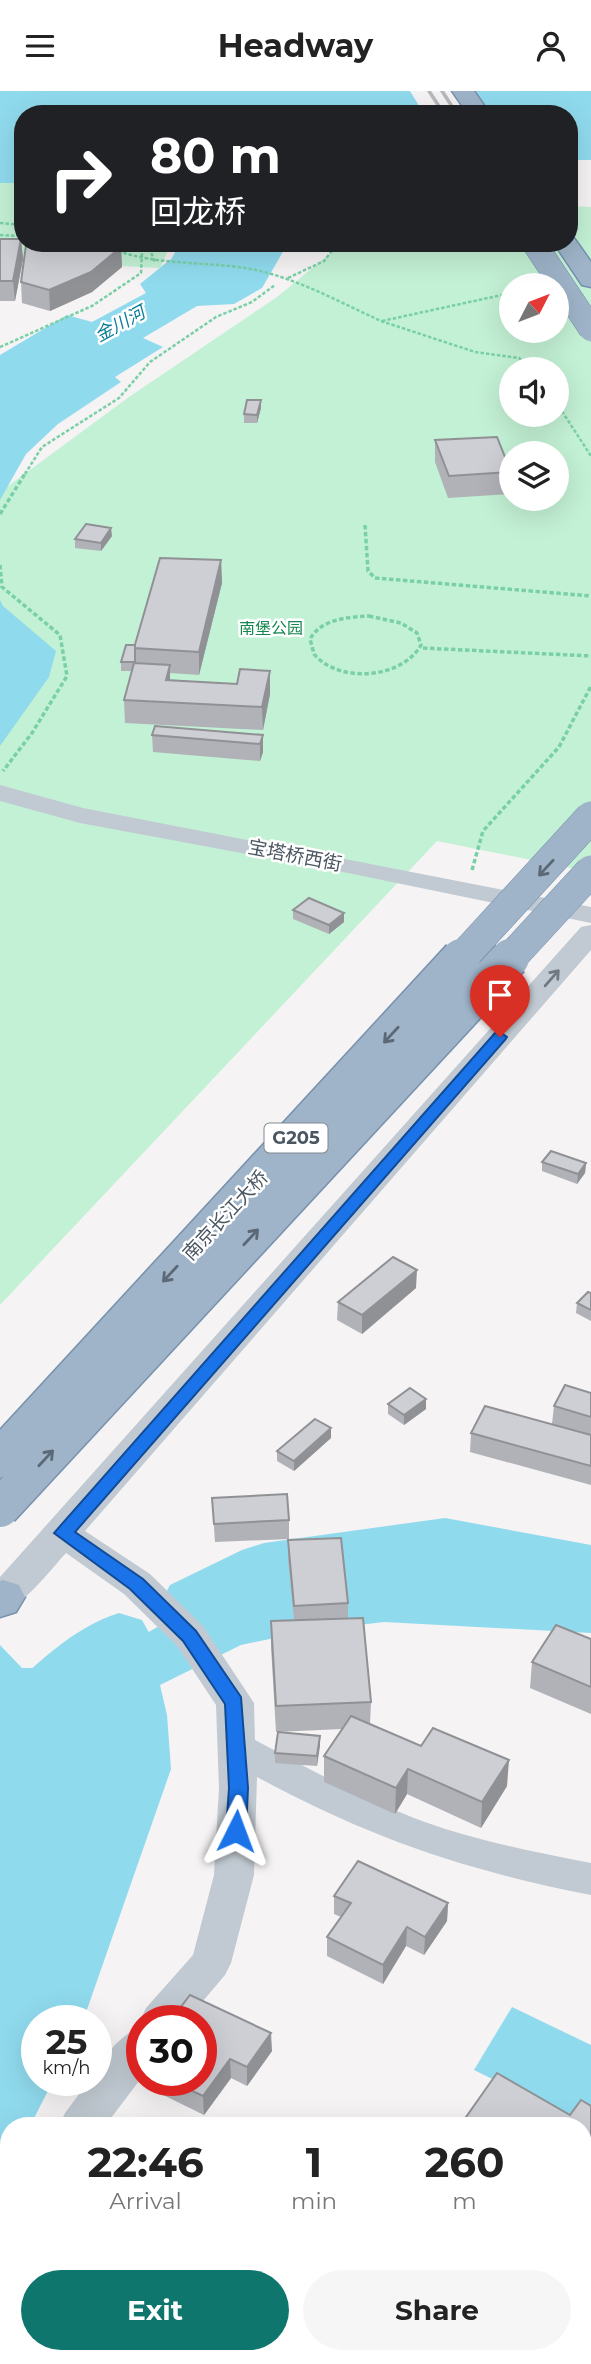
<!DOCTYPE html>
<html lang="en">
<head>
<meta charset="utf-8">
<style>
  body { margin:0; font-family:Montserrat,"Noto Sans SC",sans-serif; background:#f6f6f6; color:#222; height:100vh; display:flex; flex-direction:column; font-size:26px; white-space:nowrap }
  * { box-sizing:border-box; margin:0 }
  p { font-size:23px; color:#767676 }
  .icon { flex:none; width:38px; height:38px; fill:none; stroke:currentColor; stroke-width:2; stroke-linecap:round; stroke-linejoin:round }
  .map { position:relative; flex:1; overflow:hidden }
  .drawer { position:absolute; left:0px; top:2026px; width:592px; height:247px; display:flex; flex-direction:column; background:#fff; border-radius:28px 28px 0 0; box-shadow:0 7px 28px #0002 }
  .drawer>* { flex:none }
  .hud { position:absolute; left:14px; top:14px; width:564px; height:147px; border-radius:28px; box-shadow:0 7px 28px #0002; background:#202124; color:#fff; overflow:hidden }
  .needle { width:46px; rotate:48deg }
  .buttons { position:absolute; left:499px; top:182px; display:grid; gap:14px }
  .buttons a { display:grid; place-items:center; width:70px; height:70px; border-radius:50%; background:#fff; box-shadow:0 7px 28px #0002; font-size:35px }
  .speed { position:absolute; left:21px; top:1914px; display:flex; gap:14px; font-size:35px; font-weight:700; text-align:center }
  .speed>* { display:grid; place-content:center; width:91px; height:91px; border-radius:50%; background:#fff; box-shadow:0 7px 28px #0002; line-height:1 }
  .speed small { font-size:18px; font-weight:400 }
  .speed .limit { border:10px solid #d22; background:#fff; color:#111 }
  .pin { position:absolute; display:grid; place-items:center; width:60px; height:60px; color:#fff; margin:-72px -30px; border-radius:50% 50% 50% 0; rotate:-45deg; box-shadow:0 0 7px #0007 }
  .pin .icon { rotate:45deg }
  .me { position:absolute; width:77px; margin:-38px; rotate:3deg; stroke-linejoin:round; filter:drop-shadow(0 0 5px #0008) }
  .turn { display:flex; align-items:center; gap:24px; height:147px; padding:0 21px; font-size:32px }
  .turn .icon { width:91px; height:91px; stroke-width:2.5 }
  .turn b { display:block; font-size:49px; line-height:60px }
  .eta { display:flex; justify-content:space-evenly; align-items:center; height:119px; text-align:center }
  .eta b { font-size:42px; font-weight:700; line-height:49px }
  .button { display:flex; gap:14px; margin-top:auto; padding:14px 21px }
  .button a { flex:1; height:80px; border-radius:42px; background:#0f766e; color:#fff; font-size:28px; font-weight:700; line-height:80px; text-align:center }
  .button a+a { background:#f6f6f6; color:#222 }
  header { display:flex; justify-content:space-between; align-items:center; height:91px; padding:0 21px; background:#fff; font-size:32px; font-weight:700 }
  .map>svg:first-child { display:block }
  .green { fill:#c3f1d5; fill-rule:evenodd }
  .water { fill:#90daee }
  .pier { fill:#f5f3f3 }
  .lines { fill:none; stroke-linecap:round; stroke-linejoin:round }
  .river { fill:#90daee; fill-rule:evenodd }
  .trunk-casing { stroke:#7690ad; stroke-width:3 }
  .path-far1 { stroke:#7ad0a6; stroke-width:2.5; stroke-dasharray:3.5 2; stroke-linecap:butt }
  .path { stroke:#7ad0a6; stroke-width:3.5; stroke-dasharray:4.5 2.5; stroke-linecap:butt }
  .minor { fill:#c1cad2; fill-rule:evenodd }
  .trunk { fill:#9fb4c9; fill-rule:evenodd }
  .rail { stroke:#b5b8bd; stroke-width:3.5 }
  .trunk-bridge-far2-casing { stroke:#7690ad; stroke-width:25; stroke-linecap:butt }
  .trunk-bridge-far1-casing { stroke:#7690ad; stroke-width:32; stroke-linecap:butt }
  .trunk-bridge-casing { stroke:#7690ad; stroke-width:41; stroke-linecap:butt }
  .path-bridge { stroke:#7ad0a6; stroke-width:2.5; stroke-dasharray:3.5 2; stroke-linecap:butt }
  .trunk-bridge-far2 { stroke:#9fb4c9; stroke-width:24 }
  .trunk-bridge-far1 { stroke:#9fb4c9; stroke-width:31 }
  .trunk-bridge { stroke:#9fb4c9; stroke-width:38 }
  .wall { fill:#b0b2b7 }
  .shaded-wall { fill:#909195 }
  .building { fill:#cdcfd5; stroke:#909195; stroke-width:2 }
  .oneway { stroke:#5b6976 }
  .oneway2 { stroke:#6e7983 }
  .route { fill:#1a73e8; stroke:#114b97; stroke-width:2 }
  .labels { text-anchor:middle; stroke-width:5; stroke-linejoin:round; paint-order:stroke }
  .far-park-label { font-size:16px; fill:#17864f; stroke:#fff }
  .far-water-label { font-size:18px; font-style:italic; fill:#0c7c9b; stroke:#fff }
  .shield { fill:#fff; stroke:#808990; stroke-width:2 }
  .shield-label { font-size:18px; font-weight:bold; fill:#4a5661 }
  .street-label { font-size:19px; fill:#4a5661; stroke:#fff }
</style>
</head>
<body>
<header><svg class="icon" aria-label="menu" viewBox="0 0 24 24"><path d="M4 6h16M4 12h16M4 18h16"/></svg>Headway<svg class="icon" aria-label="person" viewBox="0 0 24 24"><circle cx="12" cy="8" r="4"/><path d="M4 21q1-7 8-7t8 7"/></svg></header>
<div class="map">
<svg width="591" height="2273" viewBox="0 0 591 2273">
  <rect width="100%" height="100%" fill="#f5f3f3"/>
  <g class="green">
    <path d="M0,92H23V152H171L160,177L0,169Z"/>
    <path d="M569,115L591,116V781L437,750L0,1214V401L129,306L277,206L343,152H569ZM511,194H556V240H511ZM511,278H556V324H511ZM511,362H556V408H511Z"/>
  </g>
  <g class="water">
    <path d="M0,0H591V69H569V23H23V92H0Z"/>
    <path d="M180,152H288L262,197L234,213L197,215L143,247L163,256L115,286L121,291L58,333L26,363L0,409V264L67,224L92,231L146,202L140,193L172,167Z"/>
    <path d="M0,509L3,515L56,560L49,586L0,655Z"/>
    <path d="M453,1465L591,1478V1542L384,1531L308,1540L241,1554L160,1594L167,1624L171,1678L83,1930H37V1990H53L30,2035H9V2076L0,2091V1554L22,1577H70L105,1566L189,1518L297,1479L366,1466Z"/>
    <path d="M512,1916L591,1954V2037L474,1979Z"/>
  </g>
  <path class="pier" d="M410,0H475L490,23H424Z"/>
  <g class="lines">
    <g class="river">
      <path d="M445,1427L591,1454V1502L445,1473L276,1498L216,1528L193,1535L170,1528L161,1511L170,1494L242,1459L264,1452Z"/>
      <path d="M119,1522L142,1529L152,1547L142,1565L85,1606L48,1644L24,1652L0,1644V1608C35,1574 72,1537 119,1522Z"/>
    </g>
    <defs>
      <g id="trunk">
        <path d="M452,0H474L490,23H468Z"/>
        <path d="M569,146L574,147L591,171V196L582,194L554,152H569Z"/>
        <path d="M3,1489L19,1494L25,1506L16,1521L0,1526V1490Z"/>
      </g>
    </defs>
    <use href="#trunk" class="trunk-casing"/>
    <g class="path-far1">
      <path d="M0,132L23,134"/>
      <path d="M0,144L23,145"/>
      <path d="M90,152L109,157"/>
      <path d="M147,152L155,171"/>
      <path d="M288,187L324,170L338,152"/>
      <path d="M381,230L475,261L519,267L530,278"/>
      <path d="M382,230L511,202"/>
      <path d="M0,256L92,215L141,182L142,162L135,152"/>
      <path d="M556,311L591,365"/>
      <path d="M25,383L42,356L119,307L150,271L216,226L252,211L275,194"/>
    </g>
    <g class="path">
      <path d="M0,423L26,381"/>
      <path d="M365,434L368,480L375,487L591,505"/>
      <path d="M0,474L2,496L60,544L67,585L32,642L3,680"/>
      <path d="M369,525L401,532L417,542L421,554C402,588 339,593 314,563L310,548C321,528 348,526 369,525Z"/>
      <path d="M423,557L591,565"/>
      <path d="M472,779L483,740L559,656L591,595"/>
    </g>
    <g class="minor">
      <path d="M0,694L83,717L591,816V832L338,780L80,732L0,710Z"/>
      <path d="M591,834V859L85,1440L150,1483L203,1535L254,1612L255,1649C306,1676 356,1704 409,1725C467,1748 530,1760 591,1772V1804C464,1779 370,1747 257,1686L254,1784L231,1872L225,1884L186,1930H142V1933L140,1930L146,1917L193,1864L214,1784L219,1697L216,1614L177,1555L124,1503L66,1462C51,1478 21,1519 0,1519V1486L581,836Z"/>
      <path d="M142,1935V1986L105,2035H59L65,2022L89,1990H96C96,1969 123,1942 142,1935Z"/>
      <path d="M9,2167V2226L0,2229V2171Z"/>
    </g>
    <use href="#trunk" class="trunk"/>
    <g class="rail">
      <path d="M429,0L444,23"/>
      <path d="M442,0L457,23"/>
      <path d="M528,152L556,194"/>
      <path d="M542,152L591,227"/>
      <path d="M556,196L591,249"/>
    </g>
    <defs>
      <path id="trunk-bridge-far2" d="M534,152L591,238"/>
      <g id="trunk-bridge-far1">
        <path d="M460,869L591,726"/>
        <path d="M509,869L591,780"/>
      </g>
      <g id="trunk-bridge">
        <path d="M0,1367L461,867"/>
        <path d="M0,1417L510,867"/>
      </g>
    </defs>
    <use href="#trunk-bridge-far2" class="trunk-bridge-far2-casing"/>
    <use href="#trunk-bridge-far1" class="trunk-bridge-far1-casing"/>
    <use href="#trunk-bridge" class="trunk-bridge-casing"/>
    <path class="path-bridge" d="M118,160C162,175 206,170 251,178C297,187 339,211 381,230"/>
    <use href="#trunk-bridge-far2" class="trunk-bridge-far2"/>
    <use href="#trunk-bridge-far1" class="trunk-bridge-far1"/>
    <use href="#trunk-bridge" class="trunk-bridge"/>
  </g>
  <g class="wall">
    <path d="M0,148H21L23,168L15,210H0Z"/>
    <path d="M121,156L122,176L92,201L50,220L22,212L21,191Z"/>
    <path d="M261,309V317L257,332H244V323Z"/>
    <path d="M435,349L511,381L510,403L448,407L435,371Z"/>
    <path d="M112,445L101,460L75,457V448Z"/>
    <path d="M221,469L222,492L199,584L170,582V589L237,593L270,580V603L263,639L125,632L124,609L132,580H121V571L135,554Z"/>
    <path d="M152,644H263V661L260,670L153,661Z"/>
    <path d="M293,819L344,831L329,843L293,828Z"/>
    <path d="M542,1071L586,1072L585,1082L577,1093L542,1080Z"/>
    <path d="M416,1197L362,1243L337,1229L338,1211Z"/>
    <path d="M591,1202V1230L576,1222L577,1212Z"/>
    <path d="M591,1302V1394L470,1361L471,1342L552,1333L554,1315Z"/>
    <path d="M388,1313L426,1318L404,1334L388,1323Z"/>
    <path d="M331,1347L294,1380L277,1370V1360Z"/>
    <path d="M212,1407L289,1429V1448L215,1451Z"/>
    <path d="M288,1449L348,1512V1528L371,1611L370,1633L507,1695L481,1737L407,1703L395,1723L324,1691V1665L342,1638L276,1641L271,1556V1530L294,1529L288,1468Z"/>
    <path d="M591,1548V1623L530,1597L532,1571Z"/>
    <path d="M320,1645L317,1675L275,1672V1662Z"/>
    <path d="M334,1805L448,1812L447,1830L424,1864L406,1855L383,1893L327,1865V1846L341,1826L334,1823Z"/>
    <path d="M201,1930L272,1960L247,1995L231,1987L204,2024L153,1999L152,1990H201Z"/>
    <path d="M591,2015V2130L583,2125V2035H463L464,2029L570,2024Z"/>
    <path d="M583,2215L591,2219V2273H570L554,2264H583Z"/>
    <path d="M257,2264H386L401,2273H258Z"/>
  </g>
  <g class="shaded-wall">
    <path d="M21,148L23,168L15,210L13,190Z"/>
    <path d="M121,156L122,176L92,201L50,220L49,199Z"/>
    <path d="M261,309V317L257,332V324Z"/>
    <path d="M111,437L112,445L101,460V452Z"/>
    <path d="M221,469L222,492L199,584V561Z"/>
    <path d="M170,574V597L167,612L166,589Z"/>
    <path d="M270,580V603L263,639L262,616Z"/>
    <path d="M263,644V661L260,670V653Z"/>
    <path d="M344,822V831L329,843V834Z"/>
    <path d="M586,1072L585,1082L577,1093L578,1083Z"/>
    <path d="M417,1179L416,1197L362,1243V1224Z"/>
    <path d="M426,1308V1318L404,1334V1324Z"/>
    <path d="M331,1337V1347L294,1380V1370Z"/>
    <path d="M320,1645V1655L317,1675V1665Z"/>
    <path d="M509,1669L507,1695L481,1737L482,1711Z"/>
    <path d="M408,1678L407,1703L395,1723L396,1697Z"/>
    <path d="M448,1812L447,1830L424,1864L425,1846Z"/>
    <path d="M407,1836L406,1855L383,1893V1874Z"/>
    <path d="M271,1942L272,1960L247,1995V1976Z"/>
    <path d="M230,1968L231,1987L204,2024L203,2005Z"/>
  </g>
  <g class="building">
    <path d="M0,148H21L13,190H0Z"/>
    <path d="M26,154L121,156L91,181L49,199L21,191Z"/>
    <path d="M247,309H261L257,324L244,323Z"/>
    <path d="M497,346L511,381L449,385L435,349Z"/>
    <path d="M86,433L111,437L101,452L75,448Z"/>
    <path d="M160,467L221,469L199,561L134,557Z"/>
    <path d="M126,554H135V571H121Z"/>
    <path d="M134,572L170,574L166,589L237,593L240,578L270,580L262,616L124,609Z"/>
    <path d="M155,635L263,644L260,653L152,644Z"/>
    <path d="M309,807L344,822L329,834L293,819Z"/>
    <path d="M551,1060L586,1072L578,1083L542,1071Z"/>
    <path d="M393,1166L417,1179L362,1224L338,1211Z"/>
    <path d="M588,1201L591,1202V1219L577,1212Z"/>
    <path d="M565,1294L591,1302V1326L554,1315Z"/>
    <path d="M410,1297L426,1308L404,1324L388,1313Z"/>
    <path d="M485,1315L591,1344V1375L471,1342Z"/>
    <path d="M315,1328L331,1337L294,1370L277,1360Z"/>
    <path d="M287,1403L289,1429L214,1433L212,1407Z"/>
    <path d="M341,1447L348,1512L294,1515L288,1449Z"/>
    <path d="M363,1527L371,1611L276,1615L271,1530Z"/>
    <path d="M556,1534L591,1548V1596L532,1571Z"/>
    <path d="M351,1625L421,1655L433,1637L509,1669L482,1711L408,1678L396,1697L324,1665Z"/>
    <path d="M278,1641L320,1645L317,1665L275,1662Z"/>
    <path d="M358,1770L448,1812L425,1846L407,1836L383,1874L327,1846L351,1812L334,1805Z"/>
    <path d="M190,1904L271,1942L247,1976L230,1968L203,2005L171,1990H201V1930H170Z"/>
    <path d="M497,1982L570,2024L581,2009L591,2015V2103L583,2098V2035H475L464,2029Z"/>
    <path d="M583,2215L591,2219V2258L583,2254Z"/>
    <path d="M286,2264H386L401,2273H302Z"/>
  </g>
  <defs><path id="oneway-shaft" d="M-6 0H5M1.5-3L5.5 0L1.5 3" fill="none" stroke-width="1.6" stroke-linecap="round" stroke-linejoin="round" transform="scale(1.75)"/></defs>
  <g class="oneway">
    <use href="#oneway-shaft" transform="translate(546 777) rotate(133)"/>
    <use href="#oneway-shaft" transform="translate(391 944) rotate(133)"/>
    <use href="#oneway-shaft" transform="translate(251 1146) rotate(-47)"/>
    <use href="#oneway-shaft" transform="translate(170 1183) rotate(133)"/>
    <use href="#oneway-shaft" transform="translate(46 1367) rotate(-47)"/>
  </g>
  <use class="oneway2" href="#oneway-shaft" transform="translate(552 887) rotate(-49)"/>
  <path class="route" d="M500,941L507,946L505,949L75,1441L143,1488L196,1540L241,1606L248,1697L246,1740L243,1746H229L226,1740L229,1697L225,1613L183,1550L130,1498L54,1442L495,942Z"/>
  <g class="labels">
    <g class="far-park-label">
      <text x="271" y="543">南堡公园</text>
    </g>
    <g class="far-water-label">
      <text transform="translate(120 233) rotate(-29)" y="6">金川河</text>
    </g>
    <rect class="shield" x="264.5" y="1032.5" width="63" height="29" rx="5"/>
    <g class="shield-label">
      <text x="296" y="1053">G205</text>
    </g>
    <g class="street-label">
      <text transform="translate(295 764) rotate(11)" y="7">宝塔桥西街</text>
      <text transform="translate(225 1124) rotate(-47)" y="7">南京长江大桥</text>
    </g>
  </g>
</svg>
<div class="buttons">
<a><svg class="needle" viewBox="-14 -14 28 28"><path d="M0-13l5 13h-10z" fill="#e53935"/><path d="M0 13l5-13h-10z" fill="#767676"/></svg></a>
<a><svg class="icon" aria-label="sound" viewBox="0 0 24 24"><path d="M4 9h4l5-4v14l-5-4H4zM17 9q2 3 0 6"/></svg></a>
<a><svg class="icon" aria-label="layers" viewBox="0 0 24 24"><path d="M12 4l9 5-9 5-9-5zM3 14l9 5 9-5"/></svg></a>
</div>
<div class="speed"><div>25<small>km/h</small></div><div class="limit">30</div></div>
<div class="pin" style="left:500px;top:946px;background:#d93025"><svg class="icon" aria-label="arrive" viewBox="0 0 24 24"><path d="M6 21V4h12l-3 4 3 4H6"/></svg></div>
<svg class="me" style="left:236px;top:1740px" viewBox="-20 -20 40 40"><path d="M0-17L14 15 0 8-14 15z" fill="#1a73e8" stroke="#fff" stroke-width="4"/></svg>
<div class="hud">
<div class="turn"><svg class="icon" aria-label="right" viewBox="0 0 24 24"><path d="M7 20v-9h11M14 6l5 5-5 5"/></svg><div><b>80 m</b>回龙桥</div></div>
</div>
<section class="drawer">
<div class="eta">
<div><b>22:46</b><p>Arrival</p></div>
<div><b>1</b><p>min</p></div>
<div><b>260</b><p>m</p></div>
</div>
<div class="button"><a>Exit</a><a>Share</a></div>
</section>
</div>
</body>
</html>
